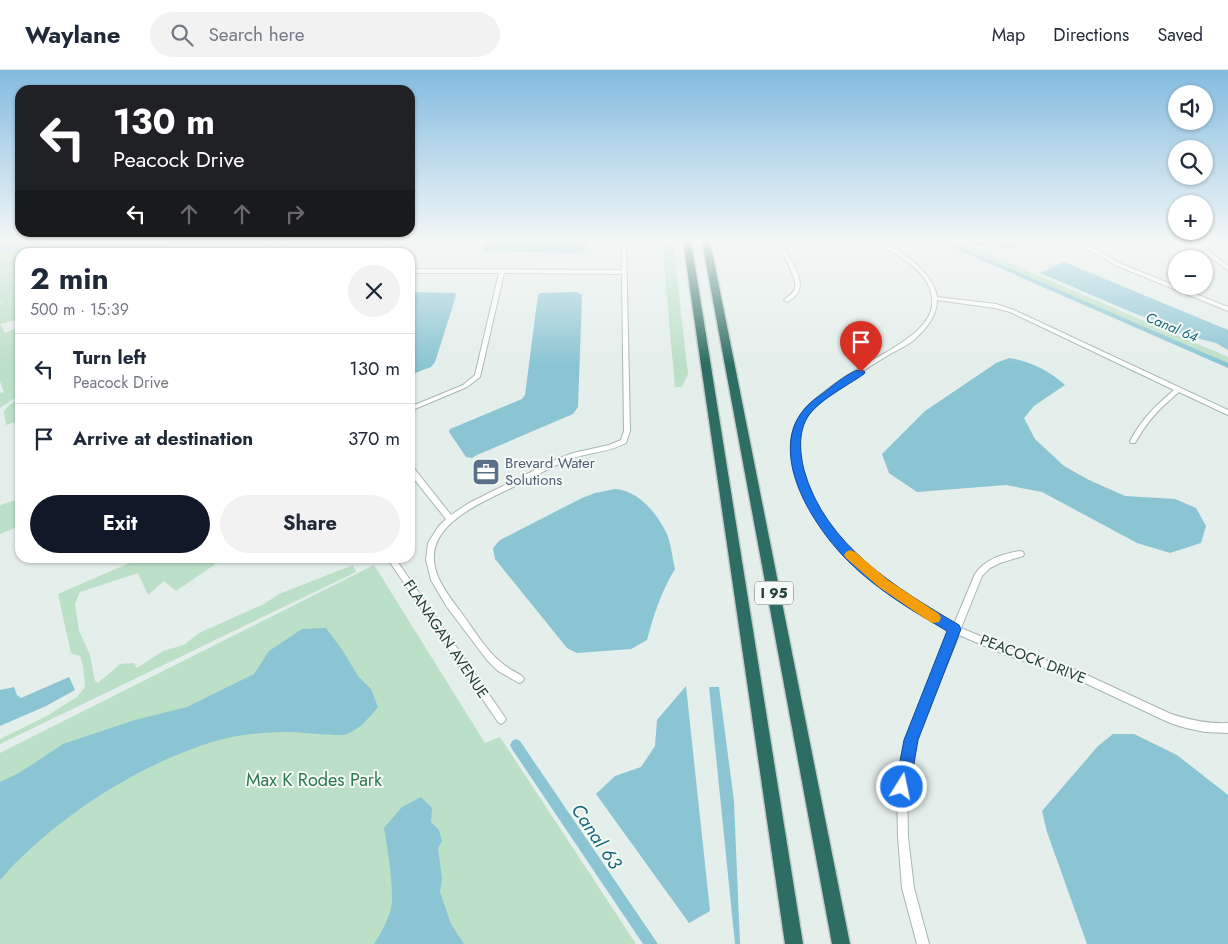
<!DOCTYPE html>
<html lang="en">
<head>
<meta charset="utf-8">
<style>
  body { margin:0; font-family:Jost,sans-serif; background:#f2f2f3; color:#1f2937; height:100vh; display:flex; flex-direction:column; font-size:19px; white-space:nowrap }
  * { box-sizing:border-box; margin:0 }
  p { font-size:16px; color:#747a83 }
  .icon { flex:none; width:28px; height:28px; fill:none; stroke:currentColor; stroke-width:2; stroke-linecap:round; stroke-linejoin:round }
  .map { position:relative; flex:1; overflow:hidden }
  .side { position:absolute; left:15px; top:178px; width:400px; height:315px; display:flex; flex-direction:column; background:#fff; border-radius:15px; box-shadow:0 1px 4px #0004 }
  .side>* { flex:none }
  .hud { position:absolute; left:15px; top:15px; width:400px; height:152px; border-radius:15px; box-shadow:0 1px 4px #0004; background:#202124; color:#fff; overflow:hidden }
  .buttons { position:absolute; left:1168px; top:15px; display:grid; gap:10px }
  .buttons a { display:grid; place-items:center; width:45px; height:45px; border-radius:50%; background:#fff; box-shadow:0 1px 4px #0004; font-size:25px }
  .pin { position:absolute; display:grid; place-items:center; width:42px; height:42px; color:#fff; margin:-51px -21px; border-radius:50% 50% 50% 0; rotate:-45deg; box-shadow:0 0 5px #0007 }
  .pin .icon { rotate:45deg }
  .me { position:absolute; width:55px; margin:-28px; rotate:10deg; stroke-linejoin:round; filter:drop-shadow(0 0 4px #0008) }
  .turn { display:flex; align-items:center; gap:18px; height:105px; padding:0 15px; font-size:22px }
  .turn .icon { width:65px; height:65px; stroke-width:2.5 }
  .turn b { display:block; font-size:35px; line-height:42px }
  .lanes { display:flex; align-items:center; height:48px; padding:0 15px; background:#0003; justify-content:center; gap:25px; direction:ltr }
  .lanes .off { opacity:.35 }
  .round { display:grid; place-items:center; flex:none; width:52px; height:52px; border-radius:26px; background:#f2f2f3 }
  .headline { display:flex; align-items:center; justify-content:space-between; height:85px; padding:0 15px }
  h1 { font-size:30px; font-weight:700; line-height:38px }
  .button { display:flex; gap:10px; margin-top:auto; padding:10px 15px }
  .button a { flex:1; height:58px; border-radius:30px; background:#111827; color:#fff; font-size:20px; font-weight:700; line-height:58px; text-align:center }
  .button a+a { background:#f2f2f3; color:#1f2937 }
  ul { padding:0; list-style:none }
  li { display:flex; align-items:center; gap:15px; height:70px; padding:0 15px; border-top:1px solid #e0e1e3 }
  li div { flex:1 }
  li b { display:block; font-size:19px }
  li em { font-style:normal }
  header { display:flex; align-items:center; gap:30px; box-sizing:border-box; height:70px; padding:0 25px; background:#fff; border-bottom:1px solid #e0e1e3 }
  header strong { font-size:24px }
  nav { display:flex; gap:28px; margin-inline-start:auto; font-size:18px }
  .search { width:350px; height:45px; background:#f2f2f3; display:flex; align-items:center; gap:12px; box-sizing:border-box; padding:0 18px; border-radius:28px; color:#747a83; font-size:19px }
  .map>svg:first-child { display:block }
  .green { fill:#bcdfc7 }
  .water { fill:#8bc5d3 }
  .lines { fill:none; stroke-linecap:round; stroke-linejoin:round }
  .canal { fill:#8bc5d3; fill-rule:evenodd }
  .minor-casing { stroke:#a6b6b1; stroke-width:2 }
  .highway-casing { stroke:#c1cac8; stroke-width:3 }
  .minor { fill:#fff; fill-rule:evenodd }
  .highway { fill:#2e6d63; fill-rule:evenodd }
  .route { fill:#1a73e8; stroke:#114b97 }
  .slow { fill:#f59e0b }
  .labels { text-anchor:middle; stroke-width:4; stroke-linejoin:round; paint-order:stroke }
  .far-water-label { font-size:14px; font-style:italic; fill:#1b697d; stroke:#f5faf7 }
  .shield { fill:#f5faf7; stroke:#627872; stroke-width:1 }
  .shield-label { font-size:14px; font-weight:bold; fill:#234039 }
  .service-label { font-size:15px; fill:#4e5e75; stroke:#f5faf7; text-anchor:start }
  .street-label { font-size:15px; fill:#234039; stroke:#f5faf7 }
  .near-park-label { font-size:18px; fill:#2c784d; stroke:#f5faf7 }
  .near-water-label { font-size:19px; font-style:italic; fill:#1b697d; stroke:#f5faf7 }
</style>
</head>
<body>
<header>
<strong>Waylane</strong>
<div class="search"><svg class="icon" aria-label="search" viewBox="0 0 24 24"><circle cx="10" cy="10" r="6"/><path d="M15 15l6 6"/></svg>Search here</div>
<nav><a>Map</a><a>Directions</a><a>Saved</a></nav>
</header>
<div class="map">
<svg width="1228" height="874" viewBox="0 0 1228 874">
  <rect width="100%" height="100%" fill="#e4eeea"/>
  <g class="green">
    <path d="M0,171H167L172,182H20V249L0,254L5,263L20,257V325L0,338V323L4,322L0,311V234L5,231L0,232Z"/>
    <path d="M662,171H673L688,304L682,317H675Z"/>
    <path d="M940,171H958L1228,287V296Z"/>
    <path d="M20,327V335L17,336L18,351L6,355L4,341L8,336Z"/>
    <path d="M20,429V456L0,464V435Z"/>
    <path d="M141,488H216L214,495L176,521L164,511L148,525L138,503L80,522L75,534L79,561L90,585L95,611L98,613L120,594L134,593L137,598L163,581L184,575L199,563L264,534L279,524L353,495L356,502L0,674V669L45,647L77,627L85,617L83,596L80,586L71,583L58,524Z"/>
    <path d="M374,495L485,673L500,667L636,874H0V683Z"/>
  </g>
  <g class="water">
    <path d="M28,171H47C32,182 17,183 0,182V175Z"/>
    <path d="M485,171H587V180L578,183L483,181Z"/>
    <path d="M964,171H1025L1009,179L991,174L976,176Z"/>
    <path d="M1064,192L1228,260V280L1216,273L1181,264L1163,253L1136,244L1040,203Z"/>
    <path d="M410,222L455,223L456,226L435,292L431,297L410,305Z"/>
    <path d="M576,222L582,225L578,337L573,344L477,385L472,388L466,387L449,362L450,359L522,329L525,325L538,225L541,223Z"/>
    <path d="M1009,288C1028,290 1052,302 1065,315L1034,336L1024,348L1035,369L1064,396L1089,410L1125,426L1175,429L1196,438L1206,456L1201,473L1170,483L1137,473L1042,422L1006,415L917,422L889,403L882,384L925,341L996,293Z"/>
    <path d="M615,419C638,421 654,440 665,460C671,471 672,487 675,499C661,522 654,544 647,570L631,579L577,583L567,578L495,489L493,478L500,470L582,428L595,423Z"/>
    <path d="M326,558L343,581L358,606L371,619L378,637C370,647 360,659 347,664C341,667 301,662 290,662C266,662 242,664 219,670C141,692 53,749 0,810V712L19,703L63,674L135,650L187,637L254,604L269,581L302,559Z"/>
    <path d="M69,607L75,620L46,636L0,656V620L14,617L17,625L21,628Z"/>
    <path d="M686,616L710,841L689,853L596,724L615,706L641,697L655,676L657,650Z"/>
    <path d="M709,617H719L734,731L740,874H735Z"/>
    <path d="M1113,664H1134L1177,685L1228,725V874H1087L1047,762L1042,741L1098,676Z"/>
    <path d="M421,727L432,738L431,752L439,760L442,771L438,778L442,808L440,822L451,854L464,874H374C381,864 387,851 391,839C395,824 387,775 384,758L402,737Z"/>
  </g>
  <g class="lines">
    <g class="canal">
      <path d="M938,171H946L1228,293V298Z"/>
      <path d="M516,669L520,671L658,874H643L512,679L510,675L512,671Z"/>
    </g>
    <defs>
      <g id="minor">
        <path d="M179,171H184L191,182H187Z"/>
        <path d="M286,171H295L257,182H251Z"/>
        <path d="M405,171H413L377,182H371Z"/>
        <path d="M622,171H626L630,361L626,373C608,383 587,382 568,390C549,398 531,408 513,417C485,431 431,452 434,490C435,509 449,526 460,541C473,558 485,580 503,594C509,599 516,602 522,606L524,609L522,612L519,613L498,601L487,590L447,537L431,510L426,490L428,473L438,457L446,449L410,404V396L413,397L451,445L469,433L555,390L573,383L609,375L621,370L624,361L622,204L504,203L480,307L467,317L410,341V337L463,315L475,305L499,203H410V199L622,200Z"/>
        <path d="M778,171H782C788,192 816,217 787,232L784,230C788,226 794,223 795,218C798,208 781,184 778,171Z"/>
        <path d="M872,171C894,171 935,204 937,227L996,234L1014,240L1228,340V345L1179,322C1159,339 1148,350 1135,373H1131L1130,371C1142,349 1155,336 1174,320L1010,242L995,238L937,230C937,245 927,258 916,268C909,275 899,279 890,284C866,299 822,325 806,348C796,363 797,382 802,399C821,471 892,520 954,554L975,504C985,489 1003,484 1020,481L1023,482L1024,484L1023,486L1000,493L990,498L982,506L961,558L1011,579L1076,600L1171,644C1190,650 1208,654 1228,653V663L1205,662L1186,658L1170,653L1070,606L1006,585L959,565L916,670L907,717L908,767L914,818L929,874H917L902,818L898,767L897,717L906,670L951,561C896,535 845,494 813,441C800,418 783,382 795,355C808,325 864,295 892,279C907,269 929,256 932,236C935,209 909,191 889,180C883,177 877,175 872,171Z"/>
        <path d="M1070,171H1077L1099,181L1119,193L1228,237V241L1115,195L1095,183Z"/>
        <path d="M1189,171H1195L1228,196V200Z"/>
        <path d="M387,488H395L504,646L506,649L504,652L501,654L498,652Z"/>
      </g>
      <g id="highway">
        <path d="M683,171H691L803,874H785Z"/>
        <path d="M702,171H710L850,874H832Z"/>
      </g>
    </defs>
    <use href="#minor" class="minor-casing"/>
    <use href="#highway" class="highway-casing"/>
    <use href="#minor" class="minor"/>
    <use href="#highway" class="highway"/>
  </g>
  <linearGradient id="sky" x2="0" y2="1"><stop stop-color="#83bbe0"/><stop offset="0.58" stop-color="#f3f7f6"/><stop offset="1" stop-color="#f3f7f6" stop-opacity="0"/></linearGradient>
  <rect width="1228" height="294" fill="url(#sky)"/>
  <path class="route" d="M861,299L865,302L864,304C847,316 817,331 807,348C798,364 800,383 804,400C825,475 896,518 959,555L961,559L918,670L910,717L908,723L902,725L897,723L895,717L904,670L947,561C913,541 877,520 848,491C809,452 757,368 819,326C832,317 846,303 861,299Z"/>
  <path class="slow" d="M850,480L855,482L888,510L939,544L941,548L939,552L934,553L930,552L879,517L846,488L844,485L846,482Z"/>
  <defs>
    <symbol id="office-square" viewBox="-11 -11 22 22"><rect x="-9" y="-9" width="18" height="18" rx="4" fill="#5c6f8a" stroke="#f5faf7"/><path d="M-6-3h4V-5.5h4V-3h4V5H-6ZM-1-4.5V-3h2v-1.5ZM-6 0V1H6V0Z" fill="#fff"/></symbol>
  </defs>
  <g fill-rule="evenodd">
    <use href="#office-square" x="470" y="386" width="32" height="32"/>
  </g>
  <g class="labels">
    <g class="far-water-label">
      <text transform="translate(1172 257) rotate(23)" y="5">Canal 64</text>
    </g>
    <rect class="shield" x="755" y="511.5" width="38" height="23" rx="4"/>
    <g class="shield-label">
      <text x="774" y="528">I 95</text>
    </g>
    <g class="service-label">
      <text x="505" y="398">Brevard Water<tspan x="505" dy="17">Solutions</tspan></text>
    </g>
    <g class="street-label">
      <text transform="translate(446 569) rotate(56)" y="5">FLANAGAN AVENUE</text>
      <text transform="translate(1033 589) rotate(21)" y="5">PEACOCK DRIVE</text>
    </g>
    <g class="near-park-label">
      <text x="314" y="716">Max K Rodes Park</text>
    </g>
    <g class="near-water-label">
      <text transform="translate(597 766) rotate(56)" y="7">Canal 63</text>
    </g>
  </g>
</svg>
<div class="buttons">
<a><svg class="icon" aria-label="sound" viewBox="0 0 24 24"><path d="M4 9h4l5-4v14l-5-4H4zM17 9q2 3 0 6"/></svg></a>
<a><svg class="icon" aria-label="search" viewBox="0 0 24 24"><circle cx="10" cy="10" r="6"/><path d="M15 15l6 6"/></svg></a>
<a>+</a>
<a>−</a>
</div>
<div class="pin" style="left:861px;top:302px;background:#d93025"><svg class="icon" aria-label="arrive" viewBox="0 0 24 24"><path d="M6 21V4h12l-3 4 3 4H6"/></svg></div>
<svg class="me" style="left:902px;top:717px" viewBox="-20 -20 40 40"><circle r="17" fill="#1a73e8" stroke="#fff" stroke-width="3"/><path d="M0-11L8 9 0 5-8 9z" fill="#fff"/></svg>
<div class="hud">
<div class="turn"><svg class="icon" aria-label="left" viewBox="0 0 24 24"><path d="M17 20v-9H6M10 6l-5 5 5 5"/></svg><div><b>130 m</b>Peacock Drive</div></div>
<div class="lanes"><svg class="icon" aria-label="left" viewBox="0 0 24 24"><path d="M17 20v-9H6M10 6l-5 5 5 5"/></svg><svg class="icon off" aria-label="ahead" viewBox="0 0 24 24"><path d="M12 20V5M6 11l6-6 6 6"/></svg><svg class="icon off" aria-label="ahead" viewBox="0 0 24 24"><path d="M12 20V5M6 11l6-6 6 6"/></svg><svg class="icon off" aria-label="right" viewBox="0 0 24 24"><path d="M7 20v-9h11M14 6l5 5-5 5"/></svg></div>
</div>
<section class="side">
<div class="headline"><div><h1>2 min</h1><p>500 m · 15:39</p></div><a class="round"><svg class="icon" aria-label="close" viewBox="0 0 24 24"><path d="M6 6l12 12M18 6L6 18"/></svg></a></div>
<ul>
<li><svg class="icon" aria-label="left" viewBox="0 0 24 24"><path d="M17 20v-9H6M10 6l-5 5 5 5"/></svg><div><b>Turn left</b><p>Peacock Drive</p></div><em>130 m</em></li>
<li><svg class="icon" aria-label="arrive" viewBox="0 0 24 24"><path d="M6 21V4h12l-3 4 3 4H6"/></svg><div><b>Arrive at destination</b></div><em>370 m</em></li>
</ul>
<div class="button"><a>Exit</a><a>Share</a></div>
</section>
</div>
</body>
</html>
